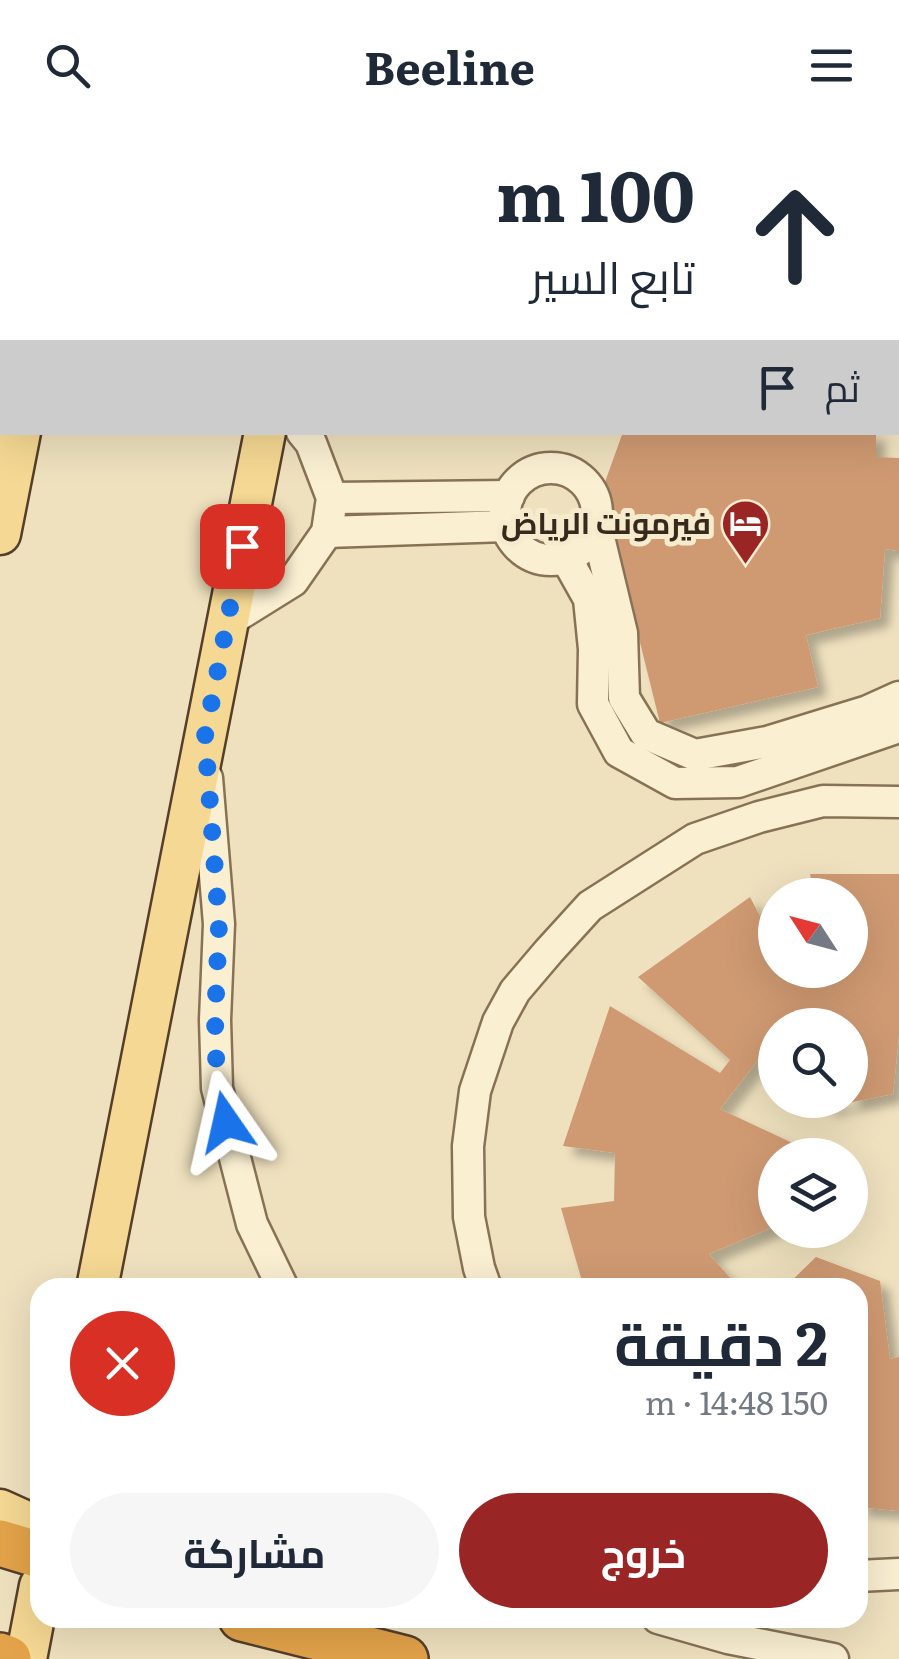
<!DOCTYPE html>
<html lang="ar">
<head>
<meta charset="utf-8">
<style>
  body { margin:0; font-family:Literata,Cairo,serif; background:#f6f6f7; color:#1f2937; direction:rtl; height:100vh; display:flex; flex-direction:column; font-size:38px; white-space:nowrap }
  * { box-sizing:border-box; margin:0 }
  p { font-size:32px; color:#747a83 }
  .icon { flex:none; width:55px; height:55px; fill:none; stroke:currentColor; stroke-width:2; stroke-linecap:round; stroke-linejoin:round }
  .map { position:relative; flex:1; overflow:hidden; direction:ltr }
  .details { position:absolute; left:30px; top:1148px; width:838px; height:350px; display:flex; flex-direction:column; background:#fff; border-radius:30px; box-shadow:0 10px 40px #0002; direction:rtl }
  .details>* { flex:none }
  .banner { position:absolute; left:0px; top:0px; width:900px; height:305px; box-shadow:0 10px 40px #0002; direction:rtl; background:#fff; color:#1f2937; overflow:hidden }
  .needle { width:65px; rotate:306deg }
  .controls { position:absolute; left:758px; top:748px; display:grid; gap:20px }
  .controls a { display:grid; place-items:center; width:110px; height:110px; border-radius:50%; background:#fff; box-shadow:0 10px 40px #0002; font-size:50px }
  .pin { position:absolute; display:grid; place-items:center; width:85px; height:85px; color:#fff; margin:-42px; border-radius:20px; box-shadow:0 5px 15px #0006 }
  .me { position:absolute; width:110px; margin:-55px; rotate:349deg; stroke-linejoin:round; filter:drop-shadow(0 0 8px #0008) }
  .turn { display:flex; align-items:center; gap:35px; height:210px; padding:0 40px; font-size:45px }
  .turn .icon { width:130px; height:130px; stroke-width:2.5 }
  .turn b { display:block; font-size:70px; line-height:85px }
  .then { display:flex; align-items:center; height:95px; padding:0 40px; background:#0003; gap:20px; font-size:38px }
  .round { display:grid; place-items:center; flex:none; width:105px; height:105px; border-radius:52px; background:#f6f6f7 }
  .summary { display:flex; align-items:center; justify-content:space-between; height:170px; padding:0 40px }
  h1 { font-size:60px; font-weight:700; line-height:75px }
  .button { display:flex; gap:20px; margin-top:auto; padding:20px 40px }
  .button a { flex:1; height:115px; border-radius:60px; background:#992524; color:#fff; font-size:40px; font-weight:700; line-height:115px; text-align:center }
  .button a+a { background:#f6f6f7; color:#1f2937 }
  header { display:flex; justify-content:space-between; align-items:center; height:130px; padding:0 40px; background:#fff; font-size:45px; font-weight:700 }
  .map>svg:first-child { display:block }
  .building { fill:#cf9a72; filter:url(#shadow) }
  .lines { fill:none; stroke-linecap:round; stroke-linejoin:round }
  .minor-casing { stroke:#887256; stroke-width:35 }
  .major-casing { stroke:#553f2b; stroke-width:45 }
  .highway-casing { stroke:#553f2b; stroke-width:50 }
  .minor { stroke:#faefd1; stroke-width:30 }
  .major { stroke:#f5d893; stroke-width:40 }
  .highway { stroke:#e3a34a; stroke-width:45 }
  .route { stroke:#1a73e8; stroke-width:18; stroke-dasharray:0 32.4 }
  .labels { text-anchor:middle; stroke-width:10; stroke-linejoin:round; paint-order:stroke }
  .poi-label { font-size:30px; font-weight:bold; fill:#37291b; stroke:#f7ebce; text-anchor:end }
</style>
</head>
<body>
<header><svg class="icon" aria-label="menu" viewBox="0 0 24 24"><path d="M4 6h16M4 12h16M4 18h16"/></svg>Beeline<svg class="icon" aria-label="search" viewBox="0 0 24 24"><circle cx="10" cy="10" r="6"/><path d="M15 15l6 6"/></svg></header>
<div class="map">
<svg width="899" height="1529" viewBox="0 0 899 1529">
  <defs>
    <filter id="shadow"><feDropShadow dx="9" dy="9" stdDeviation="5" flood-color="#0004"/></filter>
  </defs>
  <rect width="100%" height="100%" fill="#efe1be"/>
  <g class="building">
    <path d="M623,302H876V327L899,328V421L885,419L880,488L806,505L818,557L660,593L625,452L592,388Z"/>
    <path d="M810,744H899V905L893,964L827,977L821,970H850V895H775V917L771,913L720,979L799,1016L798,1025H775V1096L709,1124L739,1158H715L713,1156L710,1158H584L561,1078L614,1071L615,1023L563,1016L610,876L720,943L730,930L638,847L750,767L775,815V840H850V765H814Z"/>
    <path d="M816,1127L880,1151L890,1229L899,1227V1381L858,1377V1158H784Z"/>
  </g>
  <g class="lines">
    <defs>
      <g id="minor">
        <path d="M494,0L507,2"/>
        <path d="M777,0L788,2"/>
        <path d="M898,28H899"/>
        <path d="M898,80L899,81"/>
        <path d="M898,133H899"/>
        <circle cx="551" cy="384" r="46"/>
        <path d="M332,368L509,366"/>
        <path d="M596,395L622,503L624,568L646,604L695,625L767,612L868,581L899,567"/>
        <path d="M327,402L506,396"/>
        <path d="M566,428L589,469L594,519L593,574L619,622L675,653L738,652L899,597"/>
        <path d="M227,492L293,451L327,402L332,368L311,313L302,302"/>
        <path d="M207,648L219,794L215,890L217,958L252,1094L283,1158"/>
        <path d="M486,1158L479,1138L469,1087L468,1016L475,961L498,892L515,861L549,821L590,776L695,709L759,687L823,671L899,672"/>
        <path d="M858,1446L899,1444"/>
        <path d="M658,1488L728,1508L833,1529"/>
      </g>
      <g id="major">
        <path d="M75,2L76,0"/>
        <path d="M320,2V0"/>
        <path d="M0,404L20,302"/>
        <path d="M97,1158L265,302"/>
        <path d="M0,1380L40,1398"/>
        <path d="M26,1529L40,1456"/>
      </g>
      <g id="highway">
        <path d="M0,1413L40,1425"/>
        <path d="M242,1488L405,1529"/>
        <path d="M0,1526L8,1529"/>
      </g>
    </defs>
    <use href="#minor" class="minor-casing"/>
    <use href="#major" class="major-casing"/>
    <use href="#highway" class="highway-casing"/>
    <use href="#minor" class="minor"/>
    <use href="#major" class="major"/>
    <use href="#highway" class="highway"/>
  </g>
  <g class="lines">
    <path class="route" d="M226,992L217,958L215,890L219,794L205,606L242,416"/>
  </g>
  <defs>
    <symbol id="hotel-pin" viewBox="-11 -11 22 30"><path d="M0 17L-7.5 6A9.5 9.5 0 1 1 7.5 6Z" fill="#992524" stroke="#f7ebce"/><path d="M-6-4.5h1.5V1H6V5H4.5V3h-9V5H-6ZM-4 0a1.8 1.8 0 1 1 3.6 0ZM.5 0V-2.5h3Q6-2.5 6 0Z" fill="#fff"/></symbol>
  </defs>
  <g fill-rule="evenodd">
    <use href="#hotel-pin" x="718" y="366" width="55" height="75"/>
  </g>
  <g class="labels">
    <g class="poi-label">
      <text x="711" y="404">فيرمونت الرياض</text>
    </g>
  </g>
</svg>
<div class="controls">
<a><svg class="needle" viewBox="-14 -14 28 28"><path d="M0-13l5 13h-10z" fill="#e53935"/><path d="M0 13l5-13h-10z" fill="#747a83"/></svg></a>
<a><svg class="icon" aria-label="search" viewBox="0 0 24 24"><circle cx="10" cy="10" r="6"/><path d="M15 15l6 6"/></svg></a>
<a><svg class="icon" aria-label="layers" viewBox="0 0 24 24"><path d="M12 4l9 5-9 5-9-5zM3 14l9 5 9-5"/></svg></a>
</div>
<div class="pin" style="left:242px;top:416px;background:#d93025"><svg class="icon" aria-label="arrive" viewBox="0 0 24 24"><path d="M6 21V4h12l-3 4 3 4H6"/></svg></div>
<svg class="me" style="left:226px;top:992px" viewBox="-20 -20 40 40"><path d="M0-17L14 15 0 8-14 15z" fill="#1a73e8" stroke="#fff" stroke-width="4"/></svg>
<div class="banner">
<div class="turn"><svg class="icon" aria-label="ahead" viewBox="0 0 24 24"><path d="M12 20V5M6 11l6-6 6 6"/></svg><div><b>100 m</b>تابع السير</div></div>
<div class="then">ثم<svg class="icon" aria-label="arrive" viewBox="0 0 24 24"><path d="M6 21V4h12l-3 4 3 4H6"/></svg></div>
</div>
<section class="details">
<div class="summary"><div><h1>2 دقيقة</h1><p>150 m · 14:48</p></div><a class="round" style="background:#d93025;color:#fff"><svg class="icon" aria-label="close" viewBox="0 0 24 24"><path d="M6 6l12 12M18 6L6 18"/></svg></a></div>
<div class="button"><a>خروج</a><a>مشاركة</a></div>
</section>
</div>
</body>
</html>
